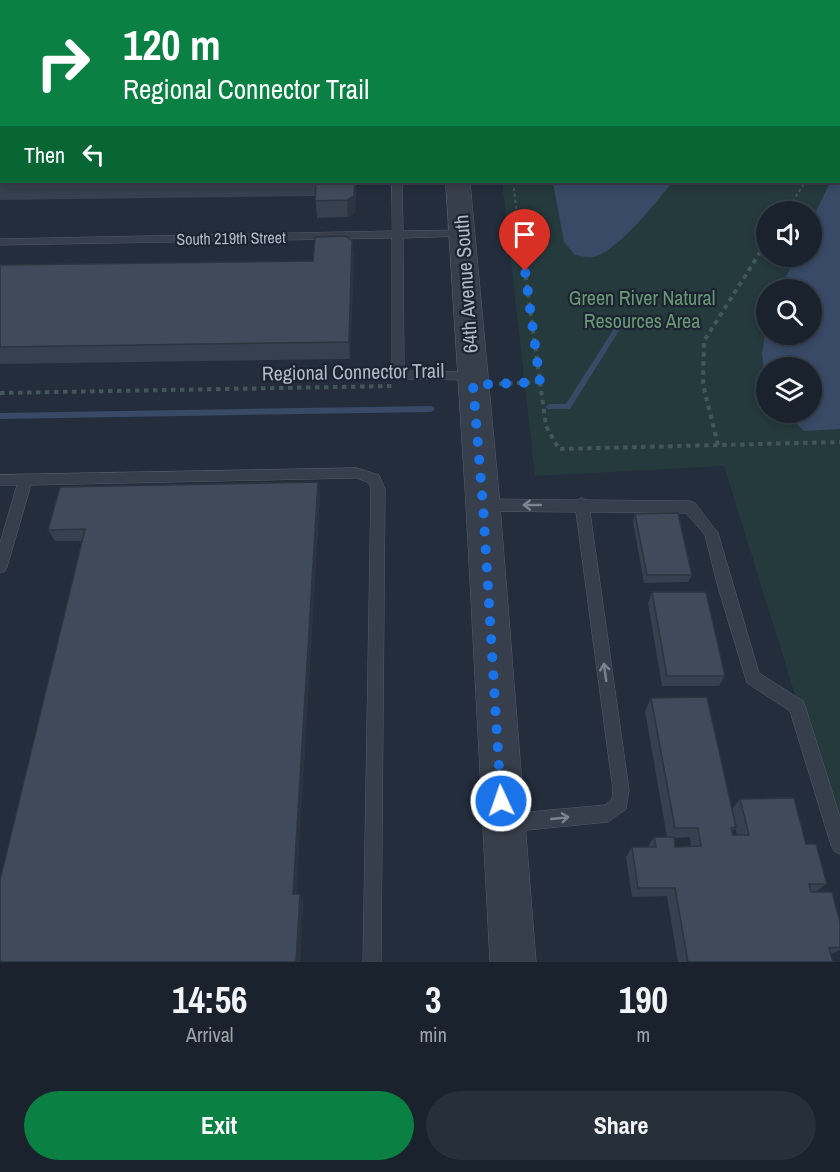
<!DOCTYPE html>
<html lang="en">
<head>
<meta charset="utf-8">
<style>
  body { margin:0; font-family:"Archivo Narrow",sans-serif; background:#272f39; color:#f1f3f6; height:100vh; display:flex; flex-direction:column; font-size:22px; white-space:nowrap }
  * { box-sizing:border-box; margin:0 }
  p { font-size:20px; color:#9fa4aa }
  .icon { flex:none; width:33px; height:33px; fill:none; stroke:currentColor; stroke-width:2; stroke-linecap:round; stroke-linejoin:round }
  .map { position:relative; height:962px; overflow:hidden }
  .side { display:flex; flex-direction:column; background:#1a222d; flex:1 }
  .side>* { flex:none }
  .banner { position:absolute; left:0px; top:0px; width:840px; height:183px; box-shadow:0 3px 9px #0003,0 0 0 2px #383f49; background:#0b8043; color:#fff; overflow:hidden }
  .controls { position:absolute; left:756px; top:201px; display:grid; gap:12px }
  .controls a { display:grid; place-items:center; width:66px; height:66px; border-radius:50%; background:#1a222d; box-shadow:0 3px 9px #0003,0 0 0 2px #383f49; font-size:30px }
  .pin { position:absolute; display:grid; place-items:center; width:51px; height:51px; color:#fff; margin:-62px -26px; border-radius:50% 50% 50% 0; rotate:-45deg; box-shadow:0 0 6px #0007 }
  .pin .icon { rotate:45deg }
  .me { position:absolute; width:66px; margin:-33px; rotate:357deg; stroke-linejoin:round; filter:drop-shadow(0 0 4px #0008) }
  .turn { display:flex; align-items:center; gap:21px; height:126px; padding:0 24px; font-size:27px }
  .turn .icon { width:78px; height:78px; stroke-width:2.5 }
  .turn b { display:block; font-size:42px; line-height:51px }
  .then { display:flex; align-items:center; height:57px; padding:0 24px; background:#0003; gap:12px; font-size:22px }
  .eta { display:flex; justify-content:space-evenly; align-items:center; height:102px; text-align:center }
  .eta b { font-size:36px; font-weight:700; line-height:42px }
  .primary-button { display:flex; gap:12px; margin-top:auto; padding:12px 24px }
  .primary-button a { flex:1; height:69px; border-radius:36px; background:#0b8043; color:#fff; font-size:24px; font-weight:700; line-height:69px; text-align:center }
  .primary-button a+a { background:#272f39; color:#f1f3f6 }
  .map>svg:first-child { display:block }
  .green { fill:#253a3d; fill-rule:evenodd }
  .water { fill:#384a66 }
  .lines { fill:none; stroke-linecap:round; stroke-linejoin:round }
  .stream { fill:#384a66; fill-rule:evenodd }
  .service-casing { stroke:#555d6a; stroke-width:1 }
  .tertiary-casing { stroke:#555d6a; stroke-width:1 }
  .path-far1 { stroke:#43575a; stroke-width:2; stroke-dasharray:3 3; stroke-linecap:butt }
  .path { stroke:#43575a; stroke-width:4; stroke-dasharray:4.5 4.5; stroke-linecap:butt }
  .service { fill:#373f4c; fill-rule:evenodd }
  .tertiary { fill:#373f4c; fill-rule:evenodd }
  .wall { fill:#36404e; fill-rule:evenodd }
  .shaded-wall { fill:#2c3440 }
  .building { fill:#3f4b5b; stroke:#2c3440; stroke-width:1.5 }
  .oneway { stroke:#7b8390 }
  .route { stroke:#1a73e8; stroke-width:10; stroke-dasharray:0 18 }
  .labels { text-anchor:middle; stroke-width:4.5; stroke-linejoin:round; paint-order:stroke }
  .far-street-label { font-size:16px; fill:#b2bac8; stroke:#1c2431 }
  .street-label { font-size:20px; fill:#b2bac8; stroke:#1c2431 }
  .park-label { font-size:20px; fill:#699974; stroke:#1c2431 }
</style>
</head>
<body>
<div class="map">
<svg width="840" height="962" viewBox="0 0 840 962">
  <rect width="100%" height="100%" fill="#232d3c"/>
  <path class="green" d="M482,0H840V840L724,466L535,476L502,182H838V2ZM766,212H812V256H766ZM766,290H812V334H766ZM766,368H812V412H766Z"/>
  <g class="water">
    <path d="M665,0H840V50L838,2Z"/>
    <path d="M840,164V429L804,431L786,413L812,412V368H766V391L762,353L766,328V334H812V290L780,289L796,257L812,256V220L830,182H838Z"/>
    <path d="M553,182H672C658,201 617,251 594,257C588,258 581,256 575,255L564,242Z"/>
  </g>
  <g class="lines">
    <g class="stream">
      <path d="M622,316H624L627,318L570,409H548L546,407L548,405L550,404H566Z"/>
      <path d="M431,406L435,409L431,412L0,419V413Z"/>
    </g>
    <defs>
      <g id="service">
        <rect x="22" y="0" width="8" height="2"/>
        <rect x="384" y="0" width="8" height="2"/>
        <rect x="0" y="45" width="2" height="6"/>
        <path d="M392,182H402L403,231L462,230L467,233L462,236L403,238L404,368L407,371L473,372L477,374L479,377L477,380L404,379L392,370V238L0,245V239L392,231Z"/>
        <path d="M357,468L379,475L385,489L381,962H363L371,489L369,483L357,478L31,485L7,567L5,571L0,573V543L17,485H0V475Z"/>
        <path d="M582,498L587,500L690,501L695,503L718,533L759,673L803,701L805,706L840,817V854L834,851L831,845L790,711L747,683L718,587L705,535L686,513L590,512L629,790L626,809L608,822L507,832L501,829L498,823L501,817L507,814L605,805L612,799L613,790L576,512L483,511L478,509L476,505L478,501L483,499L577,500Z"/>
      </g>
      <g id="tertiary">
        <rect x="436" y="0" width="20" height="2"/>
        <path d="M446,182H470L500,505L536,962H490L466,505Z"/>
      </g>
    </defs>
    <use href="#service" class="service-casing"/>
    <use href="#tertiary" class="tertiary-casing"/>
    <g class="path-far1">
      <path d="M513,182L520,237"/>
      <path d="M786,212L805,182"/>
    </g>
    <g class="path">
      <path d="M540,382L546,426L559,449L840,442"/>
      <path d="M499,384L540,382L520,235"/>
      <path d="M0,393L392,386"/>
      <path d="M718,445L703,384L704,341L766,243"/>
    </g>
    <use href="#service" class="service"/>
    <use href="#tertiary" class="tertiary"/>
  </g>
  <g class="wall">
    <path d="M0,53L2,182H356L355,213L348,217L317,218L315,196L0,200Z"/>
    <path d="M352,241L354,258L350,359L0,364V265L313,261Z"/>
    <path d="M318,482L320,494L296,894H300L303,900L300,962L82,541H55L48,530Z"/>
    <path d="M635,514L692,575L688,582L644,583L633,522Z"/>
    <path d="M652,592L725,676L719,686H662L648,603Z"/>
    <path d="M651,698L732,809L740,799L806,844L827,884L815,892L840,922V950L833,953L830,954L833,962H678L667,896L632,897L626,857L632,847H648L654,837H667L645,711ZM735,828L737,835H733L732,831ZM690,837L691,847H675L674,838Z"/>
  </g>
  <g class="shaded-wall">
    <path d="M355,182H356L355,213L348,217L347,200Z"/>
    <path d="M352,241L354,258L350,359L349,342Z"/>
    <path d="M318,482L320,494L296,901L293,894Z"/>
    <path d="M300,894L303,900L300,962H296Z"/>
  </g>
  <g class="building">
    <path d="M0,53H2V182H123L0,183Z"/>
    <path d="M316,182H355L354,196L347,200L315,201Z"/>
    <path d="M346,236L352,241L349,342L0,347V265L313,261L315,237Z"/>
    <path d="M318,482L293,894H300L296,962H0V880L85,529L48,530L60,487Z"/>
    <path d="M678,513L692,575H647L635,514Z"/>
    <path d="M652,592H706L725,676H667Z"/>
    <path d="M707,697L736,827L731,828L733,835H749L740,799L794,798L806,844H816L827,884H809L811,892H832L840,922V947L829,948L833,962H688L675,888H638L632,847H656L654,837H674L675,847L701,846L698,828H675L651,698Z"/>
  </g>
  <defs><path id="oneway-shaft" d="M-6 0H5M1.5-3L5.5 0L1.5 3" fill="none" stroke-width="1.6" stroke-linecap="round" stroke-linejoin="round" transform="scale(1.5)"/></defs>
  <g class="oneway">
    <use href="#oneway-shaft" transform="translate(532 505) rotate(180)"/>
    <use href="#oneway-shaft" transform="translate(605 672) rotate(-98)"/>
    <use href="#oneway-shaft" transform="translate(560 818) rotate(-6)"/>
  </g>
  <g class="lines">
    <path class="route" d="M501,801L483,505L473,385L540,382L525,271"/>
  </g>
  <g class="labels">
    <g class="far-street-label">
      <text transform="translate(231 238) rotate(-1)" y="6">South 219th Street</text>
    </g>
    <g class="street-label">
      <text transform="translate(466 284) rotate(-94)" y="7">64th Avenue South</text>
      <text transform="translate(353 372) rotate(-1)" y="7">Regional Connector Trail</text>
    </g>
    <g class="park-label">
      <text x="642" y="305">Green River Natural<tspan x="642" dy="23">Resources Area</tspan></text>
    </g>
  </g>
</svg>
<div class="controls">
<a><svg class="icon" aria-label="sound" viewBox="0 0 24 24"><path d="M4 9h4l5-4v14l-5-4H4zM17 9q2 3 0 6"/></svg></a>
<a><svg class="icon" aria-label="search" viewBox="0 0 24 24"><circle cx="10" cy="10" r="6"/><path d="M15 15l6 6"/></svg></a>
<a><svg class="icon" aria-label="layers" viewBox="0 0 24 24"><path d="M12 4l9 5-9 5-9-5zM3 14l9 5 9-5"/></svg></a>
</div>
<div class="pin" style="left:525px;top:271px;background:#d93025"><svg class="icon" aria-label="arrive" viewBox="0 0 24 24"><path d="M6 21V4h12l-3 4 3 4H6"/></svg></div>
<svg class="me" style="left:501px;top:801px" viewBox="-20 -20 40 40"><circle r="17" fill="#1a73e8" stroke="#fff" stroke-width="3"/><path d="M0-11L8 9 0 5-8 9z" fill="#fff"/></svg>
<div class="banner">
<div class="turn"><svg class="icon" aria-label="right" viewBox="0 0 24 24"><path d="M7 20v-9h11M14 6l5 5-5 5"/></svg><div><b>120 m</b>Regional Connector Trail</div></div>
<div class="then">Then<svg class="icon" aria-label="left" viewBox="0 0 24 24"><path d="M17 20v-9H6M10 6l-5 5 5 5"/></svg></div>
</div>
</div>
<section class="side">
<div class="eta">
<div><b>14:56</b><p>Arrival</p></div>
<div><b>3</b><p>min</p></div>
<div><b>190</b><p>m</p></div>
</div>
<div class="primary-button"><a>Exit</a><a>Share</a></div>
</section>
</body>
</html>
